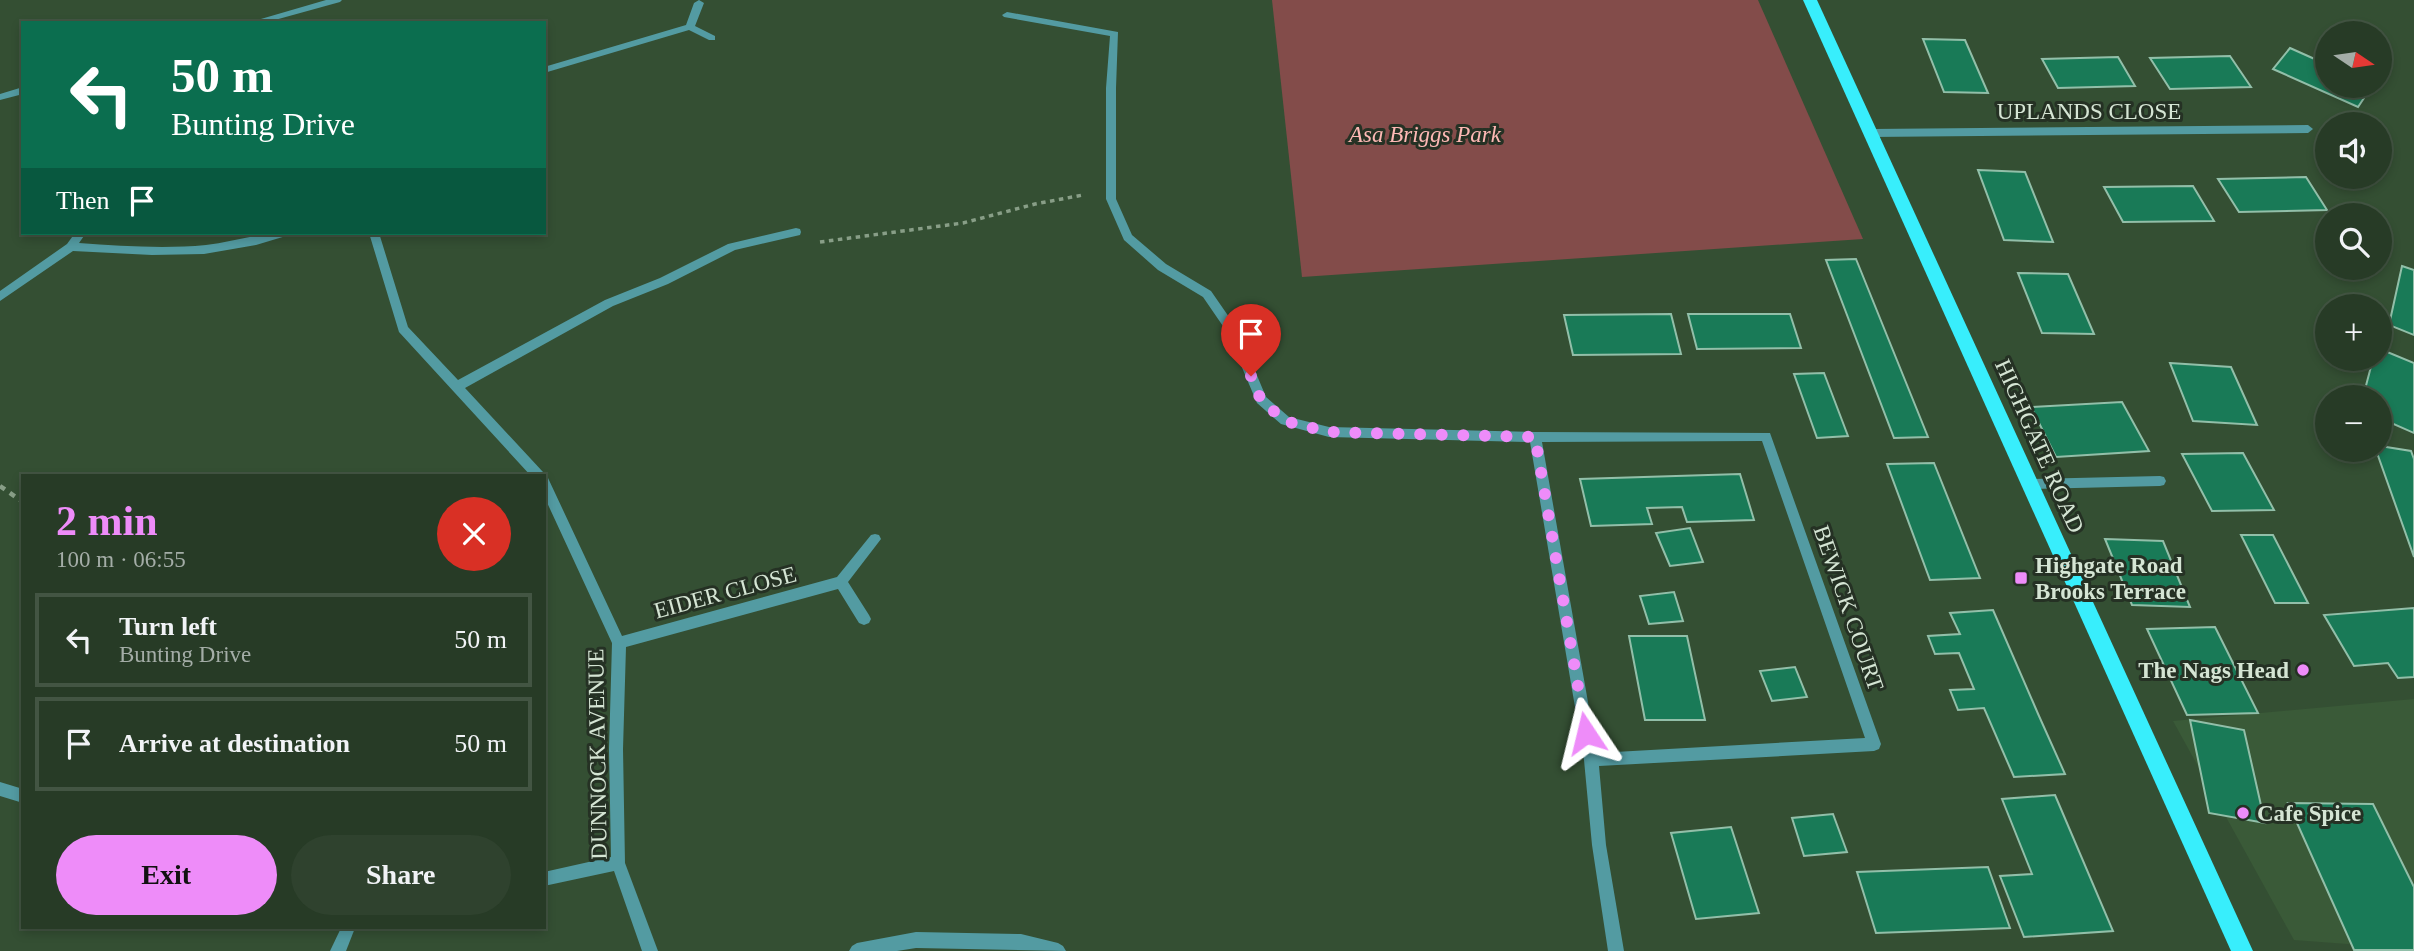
<!DOCTYPE html>
<html lang="en">
<head>
<meta charset="utf-8">
<style>
  body { margin:0; font-family:"Times New Roman",serif; background:#2f422e; color:#f1f3f6; height:100vh; display:flex; flex-direction:column; font-size:26px; white-space:nowrap }
  * { box-sizing:border-box; margin:0 }
  p { font-size:23px; color:#a4ada7 }
  .icon { flex:none; width:38px; height:38px; fill:none; stroke:currentColor; stroke-width:2; stroke-linecap:round; stroke-linejoin:round }
  .map { position:relative; flex:1; overflow:hidden }
  .sheet { position:absolute; left:21px; top:474px; width:525px; height:455px; display:flex; flex-direction:column; background:#273b26; border-radius:0px; box-shadow:0 4px 10px #0003,0 0 0 2px #435543 }
  .sheet>* { flex:none }
  .guide { position:absolute; left:21px; top:21px; width:525px; height:214px; border-radius:0px; box-shadow:0 4px 10px #0003,0 0 0 2px #435543; background:#0b6e4f; color:#fff; overflow:hidden }
  .needle { width:46px; rotate:103deg }
  .tools { position:absolute; left:2315px; top:21px; display:grid; gap:14px }
  .tools a { display:grid; place-items:center; width:77px; height:77px; border-radius:50%; background:#273b26; box-shadow:0 4px 10px #0003,0 0 0 2px #435543; font-size:35px }
  .pin { position:absolute; display:grid; place-items:center; width:60px; height:60px; color:#fff; margin:-72px -30px; border-radius:50% 50% 50% 0; rotate:-45deg; box-shadow:0 0 7px #0007 }
  .pin .icon { rotate:45deg }
  .me { position:absolute; width:77px; margin:-38px; rotate:350deg; stroke-linejoin:round; filter:drop-shadow(0 0 5px #0008) }
  .turn { display:flex; align-items:center; gap:24px; height:147px; padding:0 35px; font-size:32px }
  .turn .icon { width:91px; height:91px; stroke-width:2.5 }
  .turn b { display:block; font-size:49px; line-height:60px }
  .then { display:flex; align-items:center; height:66px; padding:0 35px; background:#0003; gap:14px; font-size:26px }
  .round { display:grid; place-items:center; flex:none; width:74px; height:74px; border-radius:37px; background:#2f422e }
  .headline { display:flex; align-items:center; justify-content:space-between; height:119px; padding:0 35px }
  h1 { font-size:42px; font-weight:700; line-height:52px; color:#ee8cf9 }
  .primary-button { display:flex; gap:14px; margin-top:auto; padding:14px 35px }
  .primary-button a { flex:1; height:80px; border-radius:42px; background:#ee8cf9; color:#111; font-size:28px; font-weight:700; line-height:80px; text-align:center }
  .primary-button a+a { background:#2f422e; color:#f1f3f6 }
  ul { padding:0; list-style:none }
  li { display:flex; align-items:center; gap:21px; height:94px; margin:0 14px 10px; padding:0 21px; border:4px solid #435543; border-radius:0px }
  li div { flex:1 }
  li b { display:block; font-size:26px }
  li em { font-style:normal }
  .map>svg:first-child { display:block }
  .built { fill:#3a5a38 }
  .green { fill:#834c4a }
  .building { fill:#197a57; stroke:#92bfa9; stroke-width:2 }
  .lines { fill:none; stroke-linecap:round; stroke-linejoin:round }
  .path-far1 { stroke:#889e87; stroke-width:3.5; stroke-dasharray:4.5 4.5; stroke-linecap:butt }
  .path { stroke:#889e87; stroke-width:4.5; stroke-dasharray:6 6; stroke-linecap:butt }
  .minor { fill:#539ba2; fill-rule:evenodd }
  .major { fill:#38eefc; fill-rule:evenodd }
  .route { stroke:#ee8cf9; stroke-width:12; stroke-dasharray:0 21.6 }
  .poi-dot { fill:#ee8cf9; stroke:#253124; stroke-width:2.5 }
  .labels { text-anchor:middle; stroke-width:6; stroke-linejoin:round; paint-order:stroke }
  .street-label { font-size:23px; fill:#d5e5d4; stroke:#253124 }
  .park-label { font-size:23px; font-style:italic; fill:#feb9b5; stroke:#253124 }
  .poi-label { font-size:23px; font-weight:bold; fill:#d5e5d4; stroke:#253124; text-anchor:start }
</style>
</head>
<body>
<div class="map">
<svg width="2414" height="951" viewBox="0 0 2414 951">
  <rect width="100%" height="100%" fill="#344f33"/>
  <path class="built" d="M2414,699V949L2294,940L2173,721Z"/>
  <path class="green" d="M1272,0H1758L1863,239L1302,277Z"/>
  <g class="building">
    <path d="M1923,39L1965,40L1988,93L1944,92Z"/>
    <path d="M2290,48L2328,65V86H2372L2358,107L2273,69Z"/>
    <path d="M2230,56L2251,87L2170,89L2150,58Z"/>
    <path d="M2118,57L2135,86L2058,88L2042,59Z"/>
    <path d="M1978,170L2025,172L2053,242L2004,240Z"/>
    <path d="M2306,177L2327,210L2239,212L2218,179Z"/>
    <path d="M2193,186L2214,221L2123,222L2104,187Z"/>
    <path d="M1856,259L1928,437L1894,438L1826,260Z"/>
    <path d="M2402,266L2414,270V335L2389,325Z"/>
    <path d="M2018,273L2068,274L2094,334L2042,333Z"/>
    <path d="M1671,314L1681,354L1573,355L1564,315Z"/>
    <path d="M1688,314H1790L1801,348L1697,349Z"/>
    <path d="M2380,349L2414,363V433L2380,418V397H2363L2373,359H2380Z"/>
    <path d="M2170,363L2231,367L2257,425L2193,421Z"/>
    <path d="M1824,373L1848,436L1817,438L1794,374Z"/>
    <path d="M2122,402L2149,451L2056,457L2031,407Z"/>
    <path d="M2380,446L2411,451L2414,459V557L2376,450H2380Z"/>
    <path d="M2243,453L2274,510L2212,511L2182,454Z"/>
    <path d="M1934,463L1980,578L1930,580L1887,464Z"/>
    <path d="M1740,474L1754,520L1687,522L1682,507L1647,508L1652,524L1591,526L1580,479Z"/>
    <path d="M1690,528L1703,562L1670,566L1656,533Z"/>
    <path d="M2241,535H2273L2308,603H2275Z"/>
    <path d="M2105,539L2163,541L2190,607L2132,605Z"/>
    <path d="M1674,592L1683,621L1649,624L1640,596Z"/>
    <path d="M2414,608V677L2398,678L2388,663L2354,666L2324,615Z"/>
    <path d="M1993,610L2039,716L2065,774L2014,777L1984,708L1958,710L1950,690L1974,689L1959,653L1935,654L1928,636L1960,634L1950,613Z"/>
    <path d="M2215,627L2258,713L2187,715L2147,629Z"/>
    <path d="M1629,636H1687L1705,720H1645Z"/>
    <path d="M1795,667L1807,697L1772,701L1760,671Z"/>
    <path d="M2190,720L2244,730L2265,823L2209,813Z"/>
    <path d="M2055,795L2113,931L2024,937L2000,876L2032,874L2002,799Z"/>
    <path d="M2288,803L2373,804L2414,887V950H2354Z"/>
    <path d="M1833,814L1847,852L1804,856L1792,818Z"/>
    <path d="M1731,827L1759,913L1696,919L1671,833Z"/>
    <path d="M1988,867L2010,928L1876,933L1857,872Z"/>
  </g>
  <g class="lines">
    <path class="path-far1" d="M820,242L963,223L1035,204L1083,195"/>
    <path class="path" d="M0,486L23,502"/>
    <g class="minor">
      <path d="M326,0H342L340,2L264,23H247Z"/>
      <path d="M699,0L704,3L695,26L715,36V40H709L689,30L544,73V67L686,25L694,3Z"/>
      <path d="M1007,12L1118,32L1116,88V199L1132,235L1166,264L1211,291L1238,330L1266,397L1289,417L1329,427L1535,432L1770,433L1881,744L1879,749L1874,751L1599,766L1606,845L1624,951H1608L1592,845L1584,760L1530,442L1329,437L1281,424L1257,403L1227,332L1203,297L1158,270L1124,240L1106,199V88L1110,36L1004,17L1002,15ZM1762,441L1865,738L1597,753L1542,442Z"/>
      <path d="M23,87V94L0,100V94Z"/>
      <path d="M2308,125L2313,129L2308,133L1871,137L1866,133L1871,129Z"/>
      <path d="M796,228L800,229L801,232L800,235L735,250L668,284L613,306L465,388L543,472L545,477L548,478L622,636L837,577L871,535L875,534L879,535L881,539L848,582L869,615L871,619L869,623L864,625L859,623L838,589L626,647L623,749L625,863L658,951H642L614,871L544,886V872L611,857L609,749L612,643L544,496V476H531L399,332L369,233H379L408,327L458,380L605,300L660,278L728,244Z"/>
      <path d="M75,233H86L79,243C121,246 164,249 206,245C233,242 261,232 287,233L286,236L256,245L204,254L152,255L73,251L0,301V291L67,244Z"/>
      <path d="M2160,476L2164,477L2166,481L2164,485L2160,486L2030,489L2026,488L2024,484L2026,480L2030,479Z"/>
      <path d="M0,782L23,789V803L0,796Z"/>
      <path d="M341,928H355L346,951H330Z"/>
      <path d="M916,932L1021,934L1058,943L1063,946L1066,951L916,948L897,951H849L852,946L857,943Z"/>
    </g>
    <path class="major" d="M1803,0H1817L2253,951H2231Z"/>
  </g>
  <g class="lines">
    <path class="route" d="M1251,376L1261,400L1285,421L1329,432L1535,437L1586,733"/>
  </g>
  <g class="poi-dot">
    <rect x="2014" y="571" width="14" height="14" rx="3.5"/>
    <circle cx="2303" cy="670" r="7"/>
    <circle cx="2243" cy="813" r="7"/>
  </g>
  <g class="labels">
    <g class="street-label">
      <text x="2089" y="119">UPLANDS CLOSE</text>
      <text transform="translate(2040 446) rotate(66)" y="8">HIGHGATE ROAD</text>
      <text transform="translate(725 592) rotate(-15)" y="8">EIDER CLOSE</text>
      <text transform="translate(1849 608) rotate(71)" y="8">BEWICK COURT</text>
      <text transform="translate(597 754) rotate(-91)" y="8">DUNNOCK AVENUE</text>
    </g>
    <g class="park-label">
      <text x="1425" y="142">Asa Briggs Park</text>
    </g>
    <g class="poi-label">
      <text x="2035" y="573">Highgate Road<tspan x="2035" dy="26">Brooks Terrace</tspan></text>
      <text x="2289" y="678" text-anchor="end">The Nags Head</text>
      <text x="2257" y="821">Cafe Spice</text>
    </g>
  </g>
</svg>
<div class="tools">
<a><svg class="needle" viewBox="-14 -14 28 28"><path d="M0-13l5 13h-10z" fill="#e53935"/><path d="M0 13l5-13h-10z" fill="#a4ada7"/></svg></a>
<a><svg class="icon" aria-label="sound" viewBox="0 0 24 24"><path d="M4 9h4l5-4v14l-5-4H4zM17 9q2 3 0 6"/></svg></a>
<a><svg class="icon" aria-label="search" viewBox="0 0 24 24"><circle cx="10" cy="10" r="6"/><path d="M15 15l6 6"/></svg></a>
<a>+</a>
<a>−</a>
</div>
<div class="pin" style="left:1251px;top:376px;background:#d93025"><svg class="icon" aria-label="arrive" viewBox="0 0 24 24"><path d="M6 21V4h12l-3 4 3 4H6"/></svg></div>
<svg class="me" style="left:1586px;top:733px" viewBox="-20 -20 40 40"><path d="M0-17L14 15 0 8-14 15z" fill="#ee8cf9" stroke="#fff" stroke-width="4"/></svg>
<div class="guide">
<div class="turn"><svg class="icon" aria-label="left" viewBox="0 0 24 24"><path d="M17 20v-9H6M10 6l-5 5 5 5"/></svg><div><b>50 m</b>Bunting Drive</div></div>
<div class="then">Then<svg class="icon" aria-label="arrive" viewBox="0 0 24 24"><path d="M6 21V4h12l-3 4 3 4H6"/></svg></div>
</div>
<section class="sheet">
<div class="headline"><div><h1>2 min</h1><p>100 m · 06:55</p></div><a class="round" style="background:#d93025;color:#fff"><svg class="icon" aria-label="close" viewBox="0 0 24 24"><path d="M6 6l12 12M18 6L6 18"/></svg></a></div>
<ul>
<li><svg class="icon" aria-label="left" viewBox="0 0 24 24"><path d="M17 20v-9H6M10 6l-5 5 5 5"/></svg><div><b>Turn left</b><p>Bunting Drive</p></div><em>50 m</em></li>
<li><svg class="icon" aria-label="arrive" viewBox="0 0 24 24"><path d="M6 21V4h12l-3 4 3 4H6"/></svg><div><b>Arrive at destination</b></div><em>50 m</em></li>
</ul>
<div class="primary-button"><a>Exit</a><a>Share</a></div>
</section>
</div>
</body>
</html>
